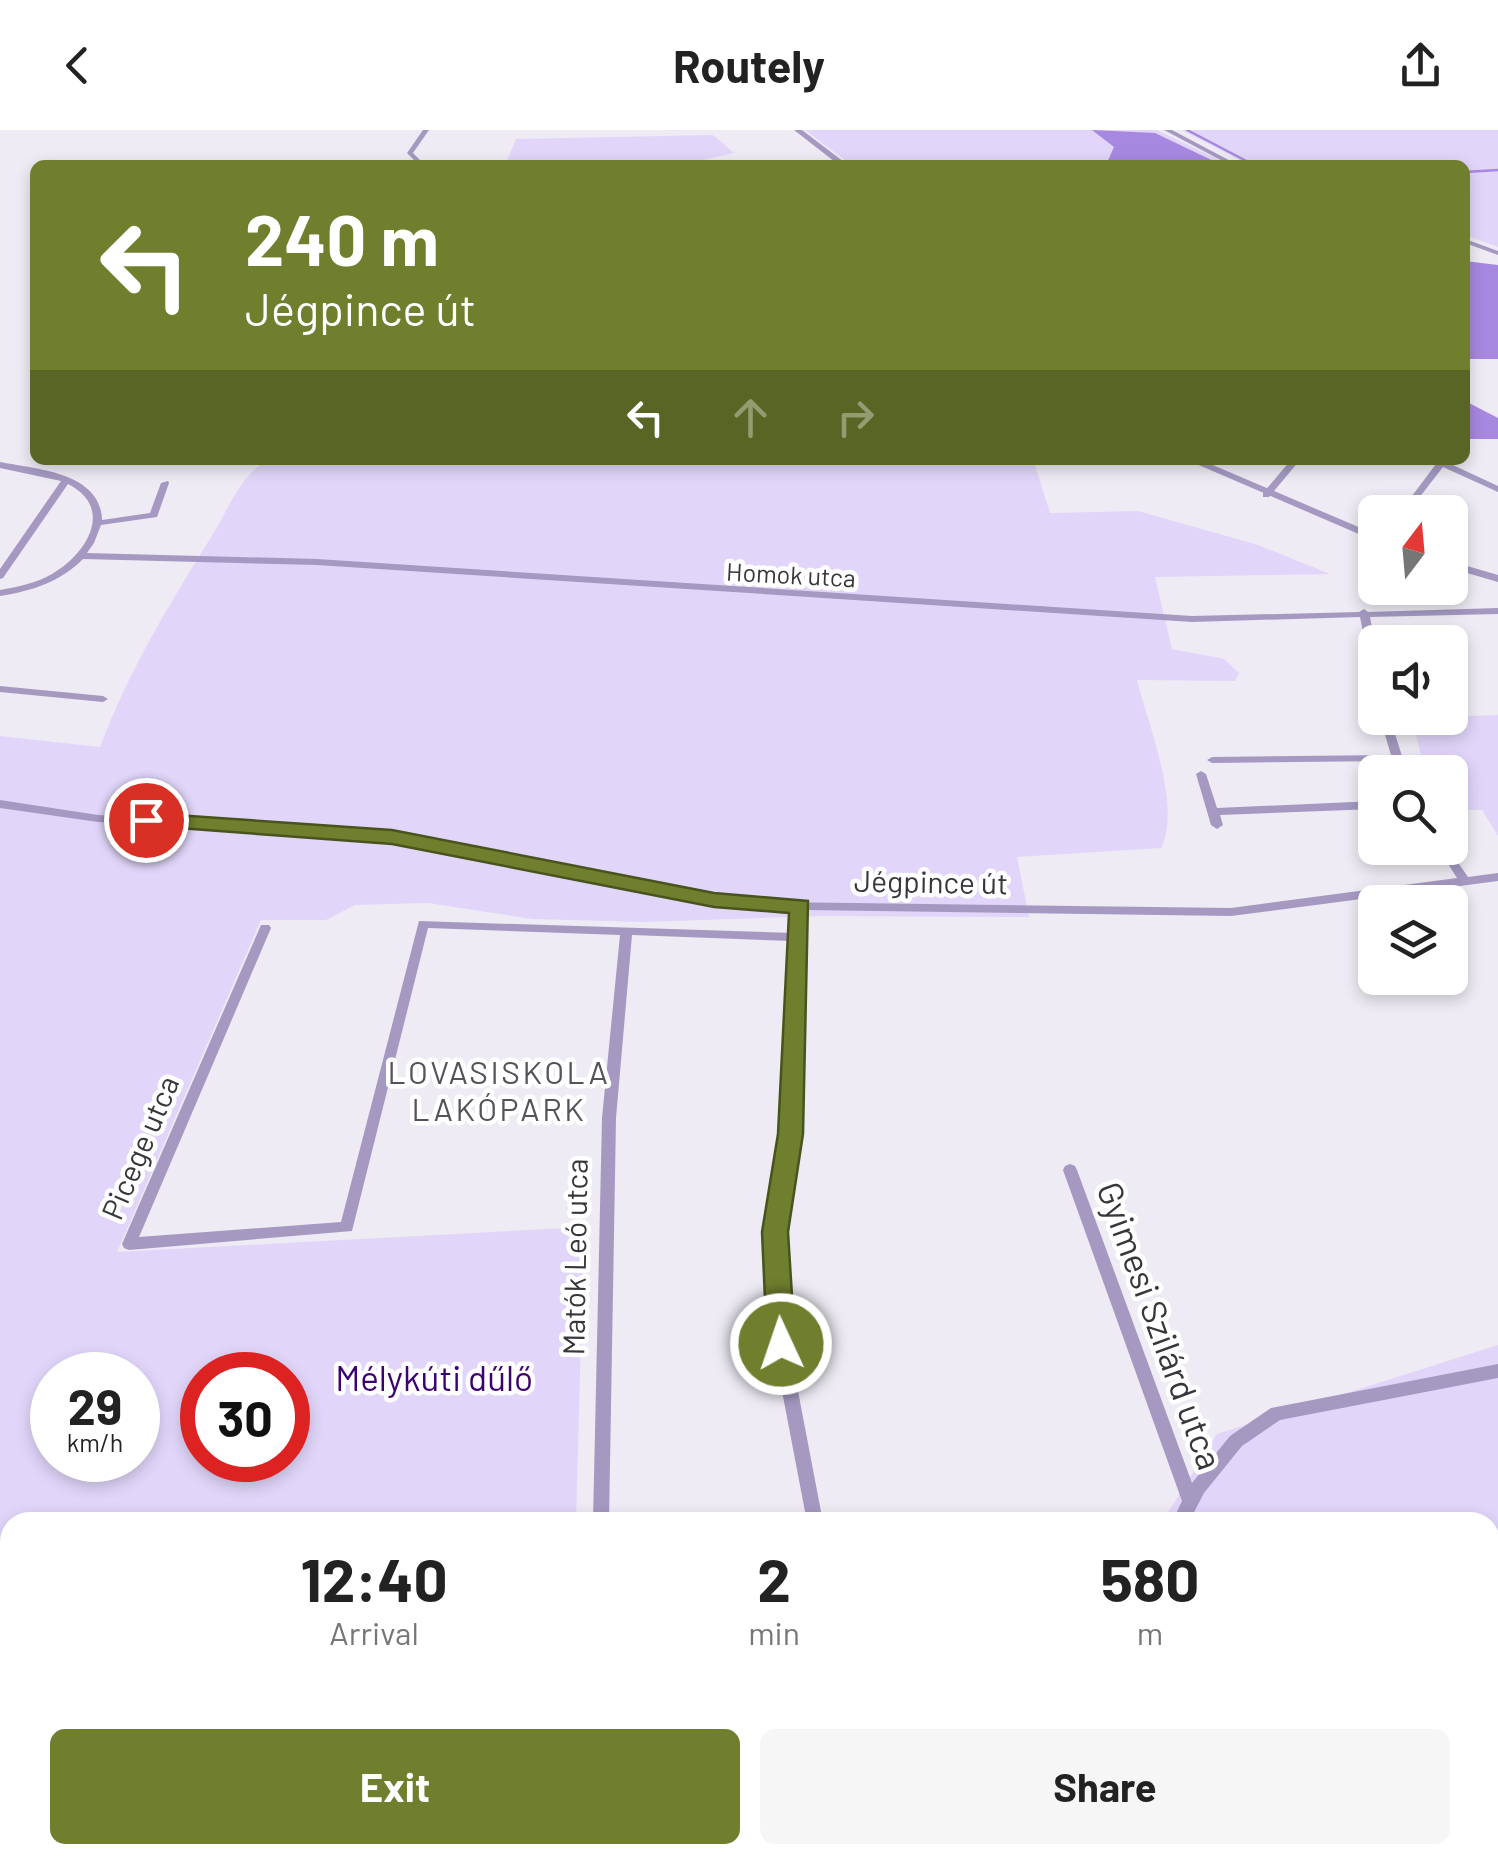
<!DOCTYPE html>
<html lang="en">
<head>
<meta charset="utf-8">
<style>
  body { margin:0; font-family:Barlow,sans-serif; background:#f6f6f6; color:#222; height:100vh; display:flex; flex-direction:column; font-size:38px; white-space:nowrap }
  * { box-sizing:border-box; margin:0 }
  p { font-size:32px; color:#767676 }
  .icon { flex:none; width:55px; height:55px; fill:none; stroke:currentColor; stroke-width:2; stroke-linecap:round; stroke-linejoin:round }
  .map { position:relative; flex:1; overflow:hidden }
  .side { position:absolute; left:0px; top:1382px; width:1500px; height:352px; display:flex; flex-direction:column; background:#fff; border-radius:30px 30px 0 0; box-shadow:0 5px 15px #0003 }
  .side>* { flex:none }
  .top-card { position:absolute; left:30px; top:30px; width:1440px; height:305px; border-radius:15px; box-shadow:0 5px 15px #0003; background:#707f2d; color:#fff; overflow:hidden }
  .needle { width:65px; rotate:16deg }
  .tools { position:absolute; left:1358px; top:365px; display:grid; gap:20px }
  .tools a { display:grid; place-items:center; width:110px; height:110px; border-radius:15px; background:#fff; box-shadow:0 5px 15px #0003; font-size:50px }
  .speed { position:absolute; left:30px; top:1222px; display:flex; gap:20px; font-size:50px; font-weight:700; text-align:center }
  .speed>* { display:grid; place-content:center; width:130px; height:130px; border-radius:50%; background:#fff; box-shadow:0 5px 15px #0003; line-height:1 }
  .speed small { font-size:25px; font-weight:400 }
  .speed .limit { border:15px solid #d22; background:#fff; color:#111 }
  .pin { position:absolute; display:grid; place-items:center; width:85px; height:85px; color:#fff; margin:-42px; border:5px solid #fff; border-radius:50%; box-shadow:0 2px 10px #0007 }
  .me { position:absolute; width:110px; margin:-55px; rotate:357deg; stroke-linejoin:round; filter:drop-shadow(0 0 8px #0008) }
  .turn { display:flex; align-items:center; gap:35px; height:210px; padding:0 50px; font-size:45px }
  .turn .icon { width:130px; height:130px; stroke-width:2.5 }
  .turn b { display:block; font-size:70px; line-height:85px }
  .lanes { display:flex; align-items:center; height:95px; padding:0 50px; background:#0003; justify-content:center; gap:50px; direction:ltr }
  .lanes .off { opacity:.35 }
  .eta { display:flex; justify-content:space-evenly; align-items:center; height:170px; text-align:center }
  .eta b { font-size:60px; font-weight:700; line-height:70px }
  .cta { display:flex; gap:20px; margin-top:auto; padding:20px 50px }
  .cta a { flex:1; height:115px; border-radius:15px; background:#707f2d; color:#fff; font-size:40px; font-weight:700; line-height:115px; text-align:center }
  .cta a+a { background:#f6f6f6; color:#222 }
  header { display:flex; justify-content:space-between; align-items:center; height:130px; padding:0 50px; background:#fff; font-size:45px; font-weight:700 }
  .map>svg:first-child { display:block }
  .green { fill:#e1d6fa; fill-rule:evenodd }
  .water { fill:#a788e1 }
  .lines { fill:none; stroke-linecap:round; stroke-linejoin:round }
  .stream { stroke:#a788e1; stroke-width:2.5 }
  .canal { fill:#a788e1; fill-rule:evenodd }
  .minor { fill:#a599c1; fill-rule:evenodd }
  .tertiary { fill:#a599c1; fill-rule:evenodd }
  .route { fill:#707f2d; stroke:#49531d; stroke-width:2.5 }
  .labels { text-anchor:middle; stroke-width:9; stroke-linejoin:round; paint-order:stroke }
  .far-street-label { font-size:25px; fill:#37363a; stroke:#fff }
  .street-label { font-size:30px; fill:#37363a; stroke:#fff }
  .neighbourhood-label { font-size:32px; letter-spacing:2.5px; fill:#55535a; stroke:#fff }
  .near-street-label { font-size:35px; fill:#37363a; stroke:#fff }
  .near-park-label { font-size:35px; fill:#3c0271; stroke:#fff }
</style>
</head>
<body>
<header><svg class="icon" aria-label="back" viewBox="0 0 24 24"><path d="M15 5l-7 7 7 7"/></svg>Routely<svg class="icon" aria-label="share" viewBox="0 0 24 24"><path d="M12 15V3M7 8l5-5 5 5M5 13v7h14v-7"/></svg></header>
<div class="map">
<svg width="1498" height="1734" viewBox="0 0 1498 1734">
  <rect width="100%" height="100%" fill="#eeebf4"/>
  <g class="green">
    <path d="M805,0H1157L1230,35H851Z"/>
    <path d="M1182,0H1498V117L1465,105V35H1249Z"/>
    <path d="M713,5L734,23L681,35H505L516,9Z"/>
    <path d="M267,330L1034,332L1050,383L1138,381L1258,415L1330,444L1155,447L1172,519L1224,529L1239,543L1235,551L1137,550C1148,595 1182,676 1161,718L1017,727L1029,787L822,786L643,792L532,789L428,773L355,775L326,790H261L117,1122L584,1097L576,1392H10V1725H567L569,1734H0V606L100,617C129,540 170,473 213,404C231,375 237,350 267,330ZM52,1245H138V1330H52ZM202,1245H288V1330H202Z"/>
    <path d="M1498,585V706L1482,680H1450V642H1425L1412,588Z"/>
    <path d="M1498,1215V1734H952L957,1725H1490V1392H1162L1217,1304Z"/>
  </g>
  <g class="water">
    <path d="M1092,0L1155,3L1222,35H1106L1114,17Z"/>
    <path d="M1465,131L1498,135V229H1465Z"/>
    <path d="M1465,271L1498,288V309H1465Z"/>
  </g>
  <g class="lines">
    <g class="stream">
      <path d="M1187,0L1254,35"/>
      <path d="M1465,42L1498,40"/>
    </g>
    <path class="canal" d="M1039,33H1078L1082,35H1038Z"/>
    <g class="minor">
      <path d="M423,0H429L413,23L425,35H419L407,23Z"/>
      <path d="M1164,0H1172L1238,35H1230Z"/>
      <path d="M1465,109L1498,121V125L1465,113Z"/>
      <path d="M1291,330H1300L1269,367H1263V363Z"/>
      <path d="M1431,330H1442L1498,356V362L1443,337L1408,382H1400L1436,334Z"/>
      <path d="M0,332C35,339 101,342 102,390L150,383L161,353L168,351L169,353L157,387L101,395L94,413L87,423L317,429L1192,486L1359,482L1364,479L1368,482L1498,478V484L1370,487L1375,513V541L1370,538L1360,487L1192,492L317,435L83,429C60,452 32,461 0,466V460C18,457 36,453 52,444C87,424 115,378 68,354L3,448L0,449V439L61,351L0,338Z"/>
      <path d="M0,556L103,566L108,569L103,572L0,562Z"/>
      <path d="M1380,588H1390L1407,642H1397L1393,631L1212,633L1207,630L1212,627L1391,625Z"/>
      <path d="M1201,641L1206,644L1217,678L1375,671V679L1220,685L1223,695L1217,699L1211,695L1196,644Z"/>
      <path d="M0,670L98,685L297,695L395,704L491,720L682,759L779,772L1231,778L1457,748L1438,718H1448L1468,747L1498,743V751L1231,786L806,780L797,1004L782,1102L789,1214L823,1392H807L773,1214L768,1102L783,1004L792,811L632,805L616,988L609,1392H593L602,988L620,805L428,798L352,1101L129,1120L124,1118L122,1114L261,795H269L271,798L139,1107L341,1092L419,791L793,803L794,780L730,774L682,767L491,728L395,712L297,703L98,692L0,678Z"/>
      <path d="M1070,1034L1075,1036L1077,1040L1192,1353L1230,1306L1271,1278L1498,1234V1248L1280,1290L1242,1316L1204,1363L1189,1392H1172L1182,1371L1063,1040L1065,1036Z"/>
      <rect x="584" y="1725" width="20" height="9"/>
      <path d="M870,1725H890L891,1734H871Z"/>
      <path d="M989,1725H1009L1004,1734H984Z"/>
    </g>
    <g class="tertiary">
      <path d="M794,0H802L848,35H839Z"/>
      <path d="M1187,330H1201L1375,404V411Z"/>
      <path d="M1450,431L1498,445V452L1450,438Z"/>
    </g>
  </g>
  <path class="route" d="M146,683L392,700L714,763L808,771L803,1004L788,1102L795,1214L791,1223L781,1226L771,1223L767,1214L762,1102L778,1004L789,783L714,777L392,714L139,695V685Z"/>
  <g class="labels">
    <g class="far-street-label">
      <text transform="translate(791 445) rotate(3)" y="9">Homok utca</text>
    </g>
    <g class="street-label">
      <text transform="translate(931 753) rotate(1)" y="10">Jégpince út</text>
      <text transform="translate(141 1018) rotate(-67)" y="10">Picege utca</text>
      <text transform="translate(576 1127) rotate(-89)" y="10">Matók Leó utca</text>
    </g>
    <g class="neighbourhood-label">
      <text x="499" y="954">LOVASISKOLA<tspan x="499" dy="37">LAKÓPARK</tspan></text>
    </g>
    <g class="near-street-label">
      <text transform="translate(1159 1196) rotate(70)" y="12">Gyimesi Szilárd utca</text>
    </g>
    <g class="near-park-label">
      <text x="434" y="1261">Mélykúti dűlő</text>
    </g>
  </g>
</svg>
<div class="tools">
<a><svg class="needle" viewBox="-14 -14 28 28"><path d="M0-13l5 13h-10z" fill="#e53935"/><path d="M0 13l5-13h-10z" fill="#767676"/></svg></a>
<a><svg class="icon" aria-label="sound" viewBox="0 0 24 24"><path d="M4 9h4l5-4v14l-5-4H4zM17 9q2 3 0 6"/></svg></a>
<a><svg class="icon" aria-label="search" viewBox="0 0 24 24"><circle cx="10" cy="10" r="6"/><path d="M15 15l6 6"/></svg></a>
<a><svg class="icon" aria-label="layers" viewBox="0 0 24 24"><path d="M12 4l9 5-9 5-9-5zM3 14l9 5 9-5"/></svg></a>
</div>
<div class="speed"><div>29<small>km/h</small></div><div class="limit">30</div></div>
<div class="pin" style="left:146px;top:690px;background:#d93025"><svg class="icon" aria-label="arrive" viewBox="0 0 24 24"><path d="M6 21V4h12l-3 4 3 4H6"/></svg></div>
<svg class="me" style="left:781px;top:1214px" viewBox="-20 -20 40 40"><circle r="17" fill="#707f2d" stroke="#fff" stroke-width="3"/><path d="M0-11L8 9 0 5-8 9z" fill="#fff"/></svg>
<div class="top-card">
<div class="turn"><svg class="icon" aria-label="left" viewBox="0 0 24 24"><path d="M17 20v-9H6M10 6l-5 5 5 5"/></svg><div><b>240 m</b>Jégpince út</div></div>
<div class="lanes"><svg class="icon" aria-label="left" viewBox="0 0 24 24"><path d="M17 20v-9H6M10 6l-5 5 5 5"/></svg><svg class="icon off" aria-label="ahead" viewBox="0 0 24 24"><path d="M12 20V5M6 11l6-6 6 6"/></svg><svg class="icon off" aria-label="right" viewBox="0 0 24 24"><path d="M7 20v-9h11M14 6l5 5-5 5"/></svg></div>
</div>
<section class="side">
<div class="eta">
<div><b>12:40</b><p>Arrival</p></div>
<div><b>2</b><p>min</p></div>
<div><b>580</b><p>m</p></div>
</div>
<div class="cta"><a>Exit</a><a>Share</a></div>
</section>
</div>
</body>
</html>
